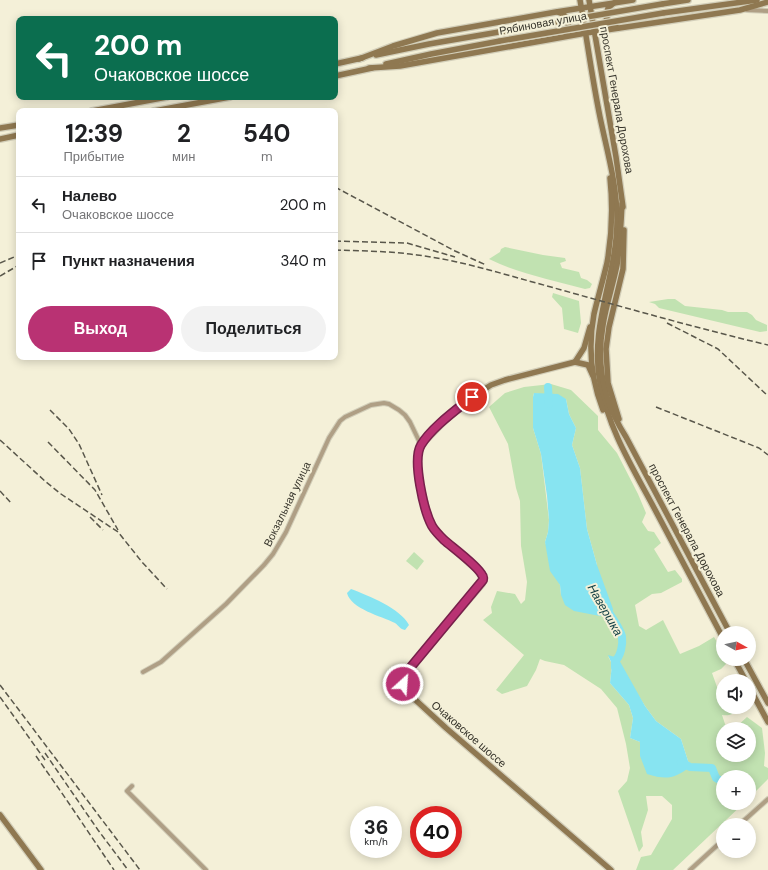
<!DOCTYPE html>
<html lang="ru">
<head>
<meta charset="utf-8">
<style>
  body { margin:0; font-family:"DM Sans",sans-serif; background:#f2f2f2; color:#202124; height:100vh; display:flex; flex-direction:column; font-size:15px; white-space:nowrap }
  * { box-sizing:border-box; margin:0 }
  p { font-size:13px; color:#757577 }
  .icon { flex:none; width:22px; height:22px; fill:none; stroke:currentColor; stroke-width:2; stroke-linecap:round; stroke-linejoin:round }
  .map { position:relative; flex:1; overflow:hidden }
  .sheet { position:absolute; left:16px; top:108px; width:322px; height:252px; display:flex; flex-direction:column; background:#fff; border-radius:8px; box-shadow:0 2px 10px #0003 }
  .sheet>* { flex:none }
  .top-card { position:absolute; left:16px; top:16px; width:322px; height:84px; border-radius:8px; box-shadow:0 2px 10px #0003; background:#0b6e4f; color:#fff; overflow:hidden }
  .needle { width:26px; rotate:98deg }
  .fabs { position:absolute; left:716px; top:626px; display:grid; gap:8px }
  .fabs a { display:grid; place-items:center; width:40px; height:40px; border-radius:50%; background:#fff; box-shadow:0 2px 10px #0003; font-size:20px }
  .speed { position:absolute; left:350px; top:806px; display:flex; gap:8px; font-size:20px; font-weight:700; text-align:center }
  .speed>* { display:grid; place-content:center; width:52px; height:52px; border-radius:50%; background:#fff; box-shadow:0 2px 10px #0003; line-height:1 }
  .speed small { font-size:10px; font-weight:400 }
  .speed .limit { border:6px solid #d22; background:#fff; color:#111 }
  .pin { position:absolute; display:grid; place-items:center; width:34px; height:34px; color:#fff; margin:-17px; border:2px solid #fff; border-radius:50%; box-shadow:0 1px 4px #0007 }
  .me { position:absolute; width:44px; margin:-22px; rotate:26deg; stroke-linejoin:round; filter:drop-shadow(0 0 3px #0008) }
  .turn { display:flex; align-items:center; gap:14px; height:84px; padding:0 12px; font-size:18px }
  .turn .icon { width:52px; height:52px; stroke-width:2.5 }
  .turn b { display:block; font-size:28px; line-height:34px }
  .eta { display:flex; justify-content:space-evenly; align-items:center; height:68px; text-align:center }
  .eta b { font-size:24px; font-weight:700; line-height:28px }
  .action { display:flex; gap:8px; margin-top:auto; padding:8px 12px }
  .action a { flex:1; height:46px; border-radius:24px; background:#b93273; color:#fff; font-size:16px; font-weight:700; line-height:46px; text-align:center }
  .action a+a { background:#f2f2f2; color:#202124 }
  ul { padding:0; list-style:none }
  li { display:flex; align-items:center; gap:12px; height:56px; padding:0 12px; border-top:1px solid #e0e0e0 }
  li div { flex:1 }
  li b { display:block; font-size:15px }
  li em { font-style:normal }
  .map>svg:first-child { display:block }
  .green { fill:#c1e2b1; fill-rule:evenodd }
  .water { fill:#87e4f1 }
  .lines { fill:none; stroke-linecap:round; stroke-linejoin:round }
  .river { stroke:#87e4f1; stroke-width:8 }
  .street-casing { stroke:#d2ceb9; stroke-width:6 }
  .secondary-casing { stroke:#d2ceb9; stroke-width:8 }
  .street { stroke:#af9f85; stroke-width:4 }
  .secondary { stroke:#8f7851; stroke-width:5.5 }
  .rail { stroke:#59574b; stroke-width:1.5; stroke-dasharray:6 3; stroke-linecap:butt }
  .secondary-bridge-casing { stroke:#d2ceb9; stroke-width:8; stroke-linecap:butt }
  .secondary-bridge { stroke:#8f7851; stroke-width:5.5 }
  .route-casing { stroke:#78204b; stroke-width:10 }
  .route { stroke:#b93273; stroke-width:7 }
  .labels { text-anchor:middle; stroke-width:4; stroke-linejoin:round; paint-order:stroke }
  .street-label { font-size:11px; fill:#36342b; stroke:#f4f0d8 }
  .water-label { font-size:12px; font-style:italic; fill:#134045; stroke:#f4f0d8 }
</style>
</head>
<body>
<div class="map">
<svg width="768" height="870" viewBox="0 0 768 870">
  <rect width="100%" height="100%" fill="#f4f0d8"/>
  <g class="green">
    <path d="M505,247L543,255L565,258L566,261L560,263L562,268L579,272L581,278L587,280L592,284L590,288L585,289C553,280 519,274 489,259L500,252L501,249Z"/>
    <path d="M553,293L579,301L581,323L578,333L564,329L562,308L552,297Z"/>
    <path d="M668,299H675L685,306L722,310L728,312H747L752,315L756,320L767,325V331L760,332L659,308L655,304L649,302Z"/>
    <path d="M551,384L571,390L598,416V430L617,453L638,494L646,513L642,522L648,531L654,532L661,543L654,549L668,572L675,570L682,579V582L661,593L652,594L635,605L639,626L646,630L663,620L680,654L699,646L714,637L723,652V659H725L726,664L721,669L712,673L721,698L723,697V707H739C734,714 731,716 722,715L726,727L729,729H723V755H749V729H734L747,717L762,728L765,753L764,766L768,768V779L749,798V777H723V803H744L673,870H636L641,857L651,855L672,819V805L662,796H646L648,810L641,832L643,846L639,852L618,791L627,781L630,768L626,744L617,708L601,689L564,665L545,661L540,659L536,670L527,686L502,694L496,690L524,655L483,620L492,613L491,607L497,591L515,594L521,604L525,600L527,582L521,546L520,501L516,488L508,444L489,407L505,393L524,387ZM534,393L566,399L569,414L576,428L572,445L580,468L587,529L597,565L561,595L560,585L545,542L548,532L549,520L541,454L533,428V397ZM608,656L632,685L645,706L656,721L681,739L690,767L640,756V742L630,738L633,718L629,705L610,683L612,664Z"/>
    <path d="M414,552L424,561L417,570L406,561Z"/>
  </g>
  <g class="water">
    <path d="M534,393L558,394L566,399L569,414L576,428L572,445L580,468L587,529L597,565L613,609L612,614L600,616L574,611L565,605L561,595L560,585L550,571L545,542L548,532L549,520L547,496L541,454L533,428V397Z"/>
    <path d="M351,589C369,596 400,608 409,625L405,630C400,629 399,626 395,623C381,616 351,609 347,593Z"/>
    <path d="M608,655L618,658L645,706L656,721L681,739L690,767C674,779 666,780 647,774L640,756V742L630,738L633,718L629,705L610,683L612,664Z"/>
  </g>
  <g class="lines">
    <g class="river">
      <path d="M548,387L549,404"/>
      <path d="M604,605C608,612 622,630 622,637C623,644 621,656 615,661V667"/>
      <path d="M681,762L690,767L712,768L716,778L723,782"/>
    </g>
    <defs>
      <g id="street">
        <path d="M747,10L768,11"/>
        <path d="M143,672L161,662L226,604L264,565L273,554L286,532L329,438L340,421L345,417L371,405L384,403L389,404L399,410L405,415L410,422L421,445"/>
        <path d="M132,786L127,791L206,870"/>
        <path d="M739,825L768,799"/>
        <path d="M690,870L723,840"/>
      </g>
      <g id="secondary">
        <path d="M580,0C587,39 592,78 600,117C607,151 617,184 617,220C617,277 589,325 600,383C608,427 631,465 652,504C675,548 699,593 723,638"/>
        <path d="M589,0L616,157L623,207"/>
        <path d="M614,3L608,8L606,17L611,25L618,28"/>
        <path d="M662,4L688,0"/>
        <path d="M558,12C568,15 571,24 566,33"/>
        <path d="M663,13L757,0"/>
        <path d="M376,55L429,44L499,32"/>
        <path d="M359,59L393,46L437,33L556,12L633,0"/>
        <path d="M335,64L362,58"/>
        <path d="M386,64L431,54L500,41"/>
        <path d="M369,68L400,66L586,33L740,10L768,2"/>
        <path d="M335,76L372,68"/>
        <path d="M92,111L167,97"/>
        <path d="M154,111L230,97"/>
        <path d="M0,128L19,125"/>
        <path d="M0,139L19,135"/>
        <path d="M622,204C621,224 620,245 617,265C613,285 606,305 603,325C596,365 604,403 626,437L730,633"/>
        <path d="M575,362L584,348L590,327"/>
        <path d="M593,376L588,365L575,362L505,380L491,385L472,397L451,414L421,445L418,450L417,463L419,480L428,516L437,534L481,573L483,578L482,584L405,674C401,682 403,688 409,694L446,728L611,870"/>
        <path d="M603,410C591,379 588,346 594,314C598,297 603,280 607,263C612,235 613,206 610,178"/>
        <path d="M619,419L608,383L606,349L609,327L623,269L624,230"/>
        <path d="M734,659L746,681"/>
        <path d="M744,659L768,703"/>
        <path d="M749,687L768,722"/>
        <path d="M0,815L41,870"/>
      </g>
    </defs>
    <use href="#street" class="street-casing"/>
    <use href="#secondary" class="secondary-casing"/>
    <use href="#street" class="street"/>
    <use href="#secondary" class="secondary"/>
    <g class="rail">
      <path d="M335,187L455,251L486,265"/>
      <path d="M335,241L407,243L455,257"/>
      <path d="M335,250C362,251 390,251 417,255C459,260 499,273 540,284C616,305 692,327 768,345"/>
      <path d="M0,263L19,255"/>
      <path d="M0,276L19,265"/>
      <path d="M667,323L718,349L768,396"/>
      <path d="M656,407L759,448L768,455"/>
      <path d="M50,410L69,429L79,444L102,495"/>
      <path d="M0,440L46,482L61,494L118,532L142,562L167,589"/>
      <path d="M48,442L95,490L118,530"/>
      <path d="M0,491L12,504"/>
      <path d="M90,517L103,530"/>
      <path d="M0,685L140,870"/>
      <path d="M0,697L45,760"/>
      <path d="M45,753L98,830L128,870"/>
      <path d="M36,756L66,799L114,870"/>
    </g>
    <defs>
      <g id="secondary-bridge">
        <path d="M499,32L662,4"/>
        <path d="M500,41L663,13"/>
      </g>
    </defs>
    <use href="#secondary-bridge" class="secondary-bridge-casing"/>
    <use href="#secondary-bridge" class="secondary-bridge"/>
  </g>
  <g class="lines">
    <defs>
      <path id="route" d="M403,684L405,674L483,580C483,578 484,577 482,575C478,566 452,547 444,540C439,535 435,531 432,526C424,511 412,460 421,445C431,428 456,410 472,397"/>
    </defs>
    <use href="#route" class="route-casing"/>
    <use href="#route" class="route"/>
  </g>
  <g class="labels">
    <g class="street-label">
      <text transform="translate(543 23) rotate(-10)" y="4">Рябиновая улица</text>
      <text transform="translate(617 100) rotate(80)" y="4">проспект Генерала Дорохова</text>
      <text transform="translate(287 504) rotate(-64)" y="4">Вокзальная улица</text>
      <text transform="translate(687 530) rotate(62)" y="4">проспект Генерала Дорохова</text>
      <text transform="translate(469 734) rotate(41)" y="4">Очаковское шоссе</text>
    </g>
    <g class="water-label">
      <text transform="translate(605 610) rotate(60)" y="4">Навершка</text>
    </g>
  </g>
</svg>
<div class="fabs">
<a><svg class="needle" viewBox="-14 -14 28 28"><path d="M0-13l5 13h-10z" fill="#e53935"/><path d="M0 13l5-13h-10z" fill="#757577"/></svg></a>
<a><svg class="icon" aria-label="sound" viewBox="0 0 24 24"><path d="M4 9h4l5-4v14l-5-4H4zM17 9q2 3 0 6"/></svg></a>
<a><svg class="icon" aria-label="layers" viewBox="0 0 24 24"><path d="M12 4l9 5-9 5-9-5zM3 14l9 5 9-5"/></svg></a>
<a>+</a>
<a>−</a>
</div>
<div class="speed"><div>36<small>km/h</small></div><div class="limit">40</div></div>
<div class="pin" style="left:472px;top:397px;background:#d93025"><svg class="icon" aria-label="arrive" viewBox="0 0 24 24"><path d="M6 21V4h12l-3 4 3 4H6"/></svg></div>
<svg class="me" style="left:403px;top:684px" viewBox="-20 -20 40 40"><circle r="17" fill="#b93273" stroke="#fff" stroke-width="3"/><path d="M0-11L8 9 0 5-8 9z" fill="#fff"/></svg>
<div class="top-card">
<div class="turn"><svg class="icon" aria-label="left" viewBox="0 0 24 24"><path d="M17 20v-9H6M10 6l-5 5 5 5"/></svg><div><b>200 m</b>Очаковское шоссе</div></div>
</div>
<section class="sheet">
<div class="eta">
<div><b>12:39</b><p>Прибытие</p></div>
<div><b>2</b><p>мин</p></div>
<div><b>540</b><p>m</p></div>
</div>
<ul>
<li><svg class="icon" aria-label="left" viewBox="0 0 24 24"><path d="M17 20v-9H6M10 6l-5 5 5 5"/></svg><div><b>Налево</b><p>Очаковское шоссе</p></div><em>200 m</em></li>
<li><svg class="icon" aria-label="arrive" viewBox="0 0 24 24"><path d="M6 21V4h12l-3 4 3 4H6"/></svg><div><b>Пункт назначения</b></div><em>340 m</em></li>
</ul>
<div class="action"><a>Выход</a><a>Поделиться</a></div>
</section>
</div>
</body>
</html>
